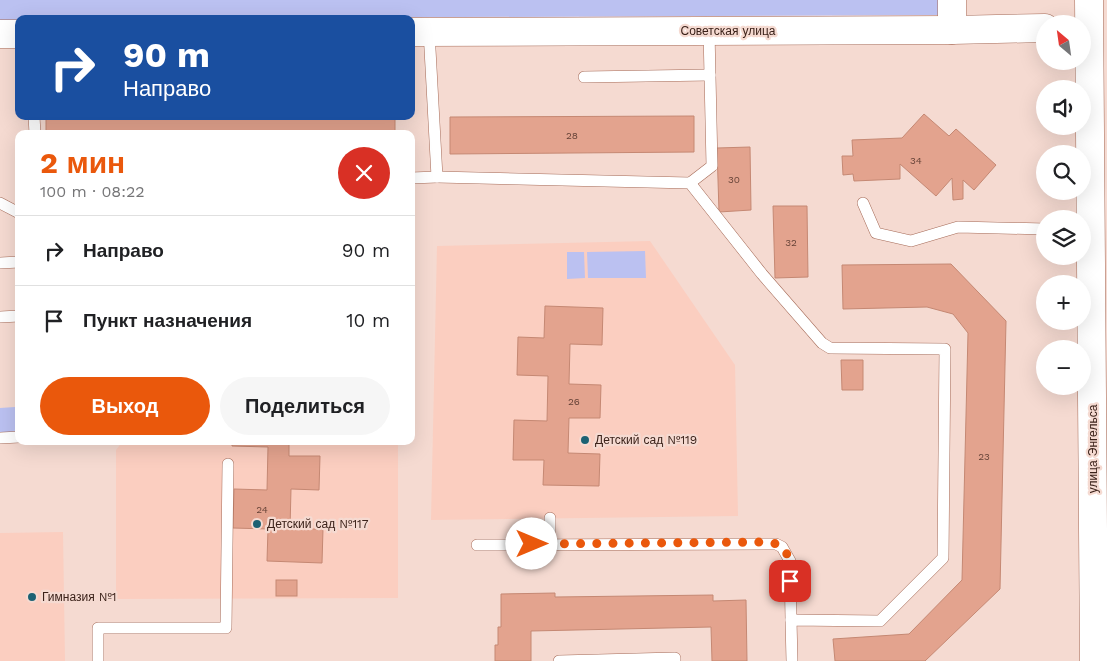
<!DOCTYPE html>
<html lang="ru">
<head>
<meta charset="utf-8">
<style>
  body { margin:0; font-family:"Work Sans",sans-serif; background:#f6f6f6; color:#202124; height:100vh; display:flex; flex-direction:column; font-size:19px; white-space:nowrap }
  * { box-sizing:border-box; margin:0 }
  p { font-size:16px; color:#757577 }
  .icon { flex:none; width:28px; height:28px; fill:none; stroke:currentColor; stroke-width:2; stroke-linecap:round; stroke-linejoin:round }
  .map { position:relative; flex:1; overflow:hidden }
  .panel { position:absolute; left:15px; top:130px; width:400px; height:315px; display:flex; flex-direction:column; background:#fff; border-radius:10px; box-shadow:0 5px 20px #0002 }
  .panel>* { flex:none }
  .hud { position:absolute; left:15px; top:15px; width:400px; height:105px; border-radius:10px; box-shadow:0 5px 20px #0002; background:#1a4fa0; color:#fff; overflow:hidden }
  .needle { width:32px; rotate:331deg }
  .fabs { position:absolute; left:1036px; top:15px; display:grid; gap:10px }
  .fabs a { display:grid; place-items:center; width:55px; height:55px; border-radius:50%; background:#fff; box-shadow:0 5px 20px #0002; font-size:25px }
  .pin { position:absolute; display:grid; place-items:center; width:42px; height:42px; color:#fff; margin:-21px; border-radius:10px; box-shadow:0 2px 8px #0006 }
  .me { position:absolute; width:55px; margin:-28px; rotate:90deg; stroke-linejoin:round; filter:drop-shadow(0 0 4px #0008) }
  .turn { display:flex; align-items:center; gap:18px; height:105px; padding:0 25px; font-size:22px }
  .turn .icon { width:65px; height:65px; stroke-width:2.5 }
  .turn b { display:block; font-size:35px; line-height:42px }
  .round { display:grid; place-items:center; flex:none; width:52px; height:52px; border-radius:26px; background:#f6f6f6 }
  .summary { display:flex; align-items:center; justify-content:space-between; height:85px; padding:0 25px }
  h1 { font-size:30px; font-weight:700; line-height:38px; color:#ea580c }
  .button { display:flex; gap:10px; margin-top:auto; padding:10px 25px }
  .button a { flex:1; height:58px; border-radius:30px; background:#ea580c; color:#fff; font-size:20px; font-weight:700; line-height:58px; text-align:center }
  .button a+a { background:#f6f6f6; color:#202124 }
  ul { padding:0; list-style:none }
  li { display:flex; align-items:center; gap:15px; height:70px; padding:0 25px; border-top:1px solid #e0e0e0 }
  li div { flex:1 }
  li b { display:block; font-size:19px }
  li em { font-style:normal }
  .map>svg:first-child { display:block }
  .built { fill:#fbcec0 }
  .green { fill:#bbc1f1 }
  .building { fill:#e3a38e; stroke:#c58873 }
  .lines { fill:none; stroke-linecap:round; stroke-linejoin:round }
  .lane-casing { stroke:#a66b58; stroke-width:12 }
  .secondary-casing { stroke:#a66b58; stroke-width:29 }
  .lane { stroke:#fff; stroke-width:11 }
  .secondary { stroke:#fff; stroke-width:28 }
  .route { stroke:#ea580c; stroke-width:9; stroke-dasharray:0 16.2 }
  .poi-dot { fill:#1c6173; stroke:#f5dad1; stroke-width:2 }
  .labels { text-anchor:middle; stroke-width:4.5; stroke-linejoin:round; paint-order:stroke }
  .number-label { font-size:10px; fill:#654237 }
  .street-label { font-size:12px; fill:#3b221a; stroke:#f5dad1 }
  .poi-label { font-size:12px; fill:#3b221a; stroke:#f5dad1; text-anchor:start }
</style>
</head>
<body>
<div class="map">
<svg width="1107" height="661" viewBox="0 0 1107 661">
  <rect width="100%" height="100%" fill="#f5dad1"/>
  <g class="built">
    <path d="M650,241L735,365L738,516L431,520L437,246Z"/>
    <path d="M123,441H398V598L116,599V450Z"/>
    <path d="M63,532L65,661H0V533Z"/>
  </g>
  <g class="green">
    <path d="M0,0H941V15L19,19V20H0Z"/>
    <path d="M411,203H415V305L411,307Z"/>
    <path d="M645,251L646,278H588L587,252Z"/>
    <path d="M567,252H584L585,278L567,279Z"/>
    <path d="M15,407L16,433L0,434V408Z"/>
  </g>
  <g class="building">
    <path d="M924,114L949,136L956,129L996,165L974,190L963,180V199L953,200L952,178L936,196L900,164V179L854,181L853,174L843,175L842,156H853L852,140L902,138Z"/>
    <rect x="46" y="116" width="349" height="18"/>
    <path d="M694,116V152L450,154V117Z"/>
    <path d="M750,147L751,210L719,212L717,148Z"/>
    <path d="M773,206H807L808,277L775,278Z"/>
    <path d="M951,264L1006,321L1000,589L925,661H835L833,639L909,634L962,580L968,333L953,314L927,307L843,309L842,265Z"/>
    <path d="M545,306L603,308L602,345L570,344L569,384L601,385L600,418H569L568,453L600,454L599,486L543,485L544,460H513L514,420L547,421L548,376L517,375L518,337L544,338Z"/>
    <path d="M841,360H863V390H842Z"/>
    <path d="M232,441H289V456H320L319,490L291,489L290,529H323L322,563L267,561L268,529L233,528L234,489L267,490L268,447L232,446Z"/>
    <rect x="276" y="580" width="21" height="16"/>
    <path d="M555,593V597L713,595V601L746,600L747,661H712L711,627L531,631V661H495V645H498V627H501V594Z"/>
  </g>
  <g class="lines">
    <defs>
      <g id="lane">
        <path d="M584,77L710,75"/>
        <path d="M34,116L35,134"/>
        <path d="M437,177L690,183L762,274L822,343L830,348L945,349L943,558L880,621L791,620L792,661"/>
        <path d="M411,178L437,177L429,31"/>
        <path d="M690,183L712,166L709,31"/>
        <path d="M0,203L19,213"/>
        <path d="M863,203L876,233L911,241L958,227L1045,229"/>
        <path d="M0,263L19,262"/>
        <path d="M0,317L19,316"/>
        <path d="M0,438L19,437"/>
        <path d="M550,544V518"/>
        <path d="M477,545L776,544L782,547L790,561L791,620"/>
        <path d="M98,661V628H226L228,464"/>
        <path d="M559,661L675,658V661"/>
      </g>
      <g id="secondary">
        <path d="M1089,0L1094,661"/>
        <path d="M952,30V0"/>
        <path d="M411,32L952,30L1045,28"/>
        <path d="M0,34H19"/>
      </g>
    </defs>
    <use href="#lane" class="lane-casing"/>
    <use href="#secondary" class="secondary-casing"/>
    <use href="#lane" class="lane"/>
    <use href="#secondary" class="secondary"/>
  </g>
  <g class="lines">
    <path class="route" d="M532,544L769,542C791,546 790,563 790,581"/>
  </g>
  <g class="poi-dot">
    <circle cx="585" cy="440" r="5"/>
    <circle cx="257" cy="524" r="5"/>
    <circle cx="32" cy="597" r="5"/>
  </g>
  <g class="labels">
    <g class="number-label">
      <text x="572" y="139">28</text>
      <text x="916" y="164">34</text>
      <text x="734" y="183">30</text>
      <text x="791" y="246">32</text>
      <text x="574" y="405">26</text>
      <text x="984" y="460">23</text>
      <text x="262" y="513">24</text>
    </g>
    <g class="street-label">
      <text x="728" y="35">Советская улица</text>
      <text transform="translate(1093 449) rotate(-90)" y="4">улица Энгельса</text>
    </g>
    <g class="poi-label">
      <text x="595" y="444">Детский сад №119</text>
      <text x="267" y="528">Детский сад №117</text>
      <text x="42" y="601">Гимназия №1</text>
    </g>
  </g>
</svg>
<div class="fabs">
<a><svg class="needle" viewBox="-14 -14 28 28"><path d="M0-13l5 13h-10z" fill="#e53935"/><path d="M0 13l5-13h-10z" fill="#757577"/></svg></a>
<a><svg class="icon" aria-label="sound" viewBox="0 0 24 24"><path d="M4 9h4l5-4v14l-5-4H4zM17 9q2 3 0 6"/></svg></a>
<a><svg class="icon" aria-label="search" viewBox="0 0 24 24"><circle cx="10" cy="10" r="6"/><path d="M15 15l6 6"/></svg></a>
<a><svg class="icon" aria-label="layers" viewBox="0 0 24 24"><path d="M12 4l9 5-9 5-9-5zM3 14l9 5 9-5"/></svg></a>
<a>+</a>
<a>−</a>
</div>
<div class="pin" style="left:790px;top:581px;background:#d93025"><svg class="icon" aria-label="arrive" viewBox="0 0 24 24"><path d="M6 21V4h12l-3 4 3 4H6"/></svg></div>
<svg class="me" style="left:532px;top:544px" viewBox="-20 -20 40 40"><circle r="19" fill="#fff"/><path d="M0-13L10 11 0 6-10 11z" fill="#ea580c"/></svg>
<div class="hud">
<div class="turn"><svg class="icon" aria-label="right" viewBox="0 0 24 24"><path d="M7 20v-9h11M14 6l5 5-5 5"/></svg><div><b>90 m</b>Направо</div></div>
</div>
<section class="panel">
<div class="summary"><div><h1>2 мин</h1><p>100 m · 08:22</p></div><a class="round" style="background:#d93025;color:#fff"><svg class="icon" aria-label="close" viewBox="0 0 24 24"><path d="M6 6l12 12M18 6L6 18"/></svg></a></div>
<ul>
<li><svg class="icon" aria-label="right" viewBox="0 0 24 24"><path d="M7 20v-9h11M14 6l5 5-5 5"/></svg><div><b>Направо</b></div><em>90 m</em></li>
<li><svg class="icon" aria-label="arrive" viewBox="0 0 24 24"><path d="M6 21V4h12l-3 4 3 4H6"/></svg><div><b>Пункт назначения</b></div><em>10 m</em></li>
</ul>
<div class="button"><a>Выход</a><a>Поделиться</a></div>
</section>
</div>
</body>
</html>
